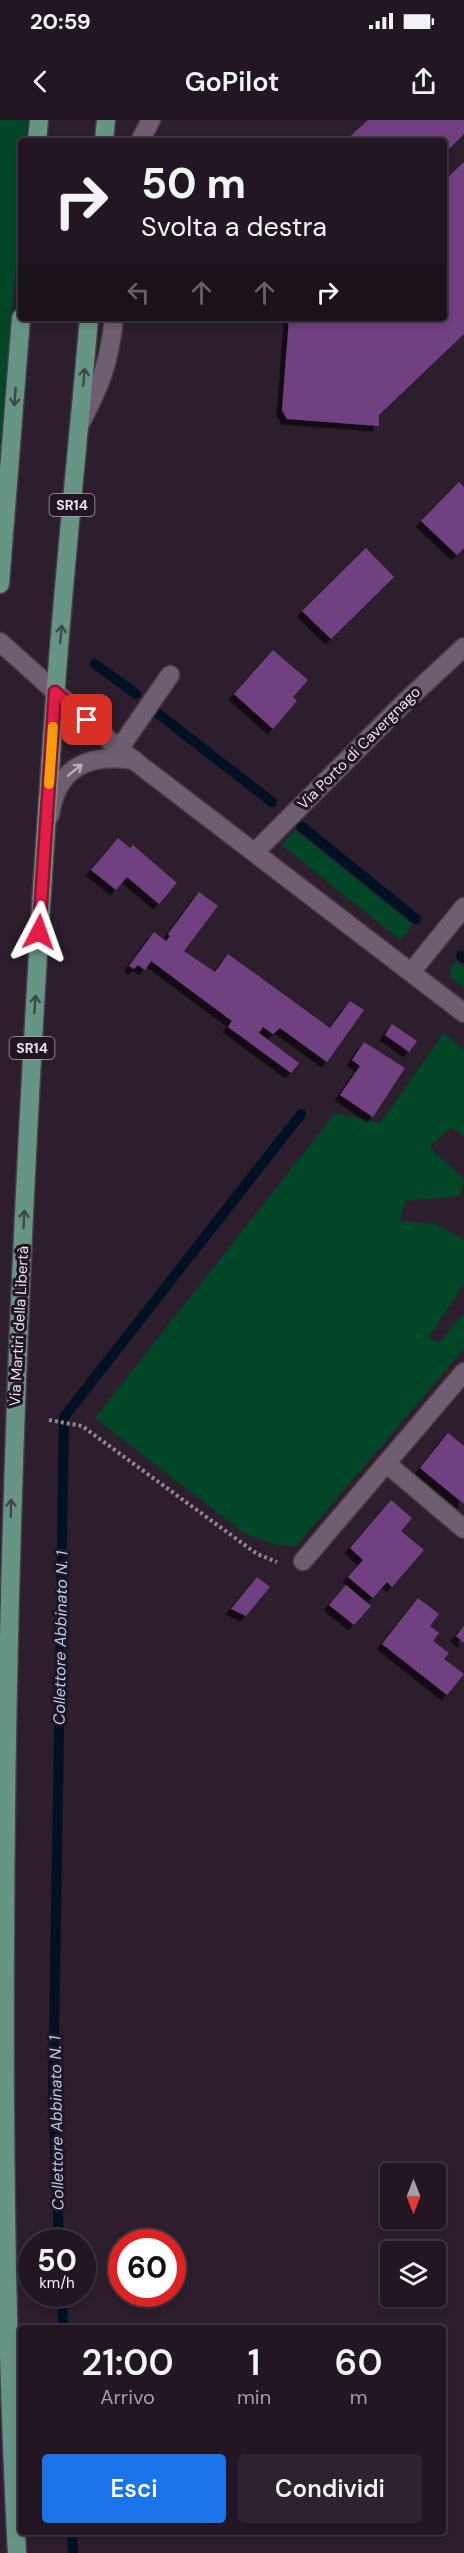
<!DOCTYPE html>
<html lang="it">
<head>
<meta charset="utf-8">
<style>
  body { margin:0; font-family:"DM Sans",sans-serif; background:#2d232e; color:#f1f3f6; height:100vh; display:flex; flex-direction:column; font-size:22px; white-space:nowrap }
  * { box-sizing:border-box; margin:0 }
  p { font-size:20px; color:#a29fa5 }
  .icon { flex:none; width:33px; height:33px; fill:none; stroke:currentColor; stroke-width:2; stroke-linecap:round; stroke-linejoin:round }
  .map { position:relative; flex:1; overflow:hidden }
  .panel { position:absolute; left:18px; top:2205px; width:428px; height:210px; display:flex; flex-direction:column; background:#211621; border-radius:6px; box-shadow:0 3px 9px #0003,0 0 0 2px #3e353f }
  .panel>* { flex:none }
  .banner { position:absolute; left:18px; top:18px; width:429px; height:183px; border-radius:6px; box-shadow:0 3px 9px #0003,0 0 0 2px #3e353f; background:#211621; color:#f1f3f6; overflow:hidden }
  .needle { width:39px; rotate:180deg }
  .tools { position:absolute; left:380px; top:2043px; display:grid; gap:12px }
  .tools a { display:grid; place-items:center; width:66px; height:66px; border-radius:6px; background:#211621; box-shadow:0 3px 9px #0003,0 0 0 2px #3e353f; font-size:30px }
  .speed { position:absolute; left:18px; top:2109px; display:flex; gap:12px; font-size:30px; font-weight:700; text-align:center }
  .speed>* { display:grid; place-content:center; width:78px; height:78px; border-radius:50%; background:#211621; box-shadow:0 3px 9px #0003,0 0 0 2px #3e353f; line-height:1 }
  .speed small { font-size:15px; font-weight:400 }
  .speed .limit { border:9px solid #d22; background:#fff; color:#111 }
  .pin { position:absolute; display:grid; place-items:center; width:51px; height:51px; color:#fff; margin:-26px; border-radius:12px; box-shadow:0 3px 9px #0006 }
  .me { position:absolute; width:66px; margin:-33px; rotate:4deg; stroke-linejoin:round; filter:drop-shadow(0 0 4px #0008) }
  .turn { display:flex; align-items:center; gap:21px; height:126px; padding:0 24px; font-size:27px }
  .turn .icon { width:78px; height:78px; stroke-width:2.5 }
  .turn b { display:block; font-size:42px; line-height:51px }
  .lanes { display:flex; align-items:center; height:57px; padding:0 24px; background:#0003; justify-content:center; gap:30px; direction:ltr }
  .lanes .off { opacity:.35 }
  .eta { display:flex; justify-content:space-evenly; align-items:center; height:102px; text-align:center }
  .eta b { font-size:36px; font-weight:600; line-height:42px }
  .button { display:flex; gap:12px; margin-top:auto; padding:12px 24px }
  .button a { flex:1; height:69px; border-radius:6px; background:#1a73e8; color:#fff; font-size:24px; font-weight:600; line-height:69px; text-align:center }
  .button a+a { background:#2d232e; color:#f1f3f6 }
  .status { display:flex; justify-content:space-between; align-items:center; height:42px; padding:0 30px; background:#211621; direction:ltr }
  .status svg { height:16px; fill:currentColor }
  header { display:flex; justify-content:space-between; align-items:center; height:78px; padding:0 24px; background:#211621; font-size:27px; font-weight:600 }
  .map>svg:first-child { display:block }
  .green { fill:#014627 }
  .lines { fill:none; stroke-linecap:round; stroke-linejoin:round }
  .stream { stroke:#011023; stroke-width:10 }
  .building { fill:#6f4081; filter:url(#shadow) }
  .lane-casing { stroke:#483c48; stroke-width:21 }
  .street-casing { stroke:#483c48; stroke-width:21 }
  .secondary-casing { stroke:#483c48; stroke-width:21 }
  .primary-casing { stroke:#483c48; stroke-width:21 }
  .path { stroke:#918591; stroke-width:4; stroke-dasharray:3 3; stroke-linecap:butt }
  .lane { stroke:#6e5e6f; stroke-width:18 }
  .street { stroke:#6e5e6f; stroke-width:18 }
  .secondary { stroke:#6e5e6f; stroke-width:18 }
  .primary { stroke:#679585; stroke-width:18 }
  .oneway { stroke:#3e484a }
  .oneway2 { stroke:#b9adb9 }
  .route-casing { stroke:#92132f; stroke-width:15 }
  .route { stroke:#e11d48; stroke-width:10 }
  .slow { stroke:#f59e0b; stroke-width:10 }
  .labels { text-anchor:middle; stroke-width:6; stroke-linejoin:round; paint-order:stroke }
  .shield { fill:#221523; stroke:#afa4af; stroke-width:1.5 }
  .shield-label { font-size:14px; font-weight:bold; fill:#ebe1eb }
  .street-label { font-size:15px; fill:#ebe1eb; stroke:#221523 }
  .water-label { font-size:16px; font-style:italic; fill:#b0cff0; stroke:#221523 }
</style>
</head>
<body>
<div class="status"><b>20:59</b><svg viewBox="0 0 49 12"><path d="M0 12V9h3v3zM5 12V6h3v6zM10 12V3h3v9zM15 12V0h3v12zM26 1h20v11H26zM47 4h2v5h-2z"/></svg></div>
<header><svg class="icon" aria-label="back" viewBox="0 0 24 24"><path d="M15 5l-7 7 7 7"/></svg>GoPilot<svg class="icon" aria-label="share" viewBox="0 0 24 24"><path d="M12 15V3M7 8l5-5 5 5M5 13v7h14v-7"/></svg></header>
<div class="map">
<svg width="464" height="2433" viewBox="0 0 464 2433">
  <defs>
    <filter id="shadow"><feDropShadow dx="-5.5" dy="5.5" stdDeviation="0" flood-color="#0009"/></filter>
  </defs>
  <rect width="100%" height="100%" fill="#2c1e2c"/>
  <g class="green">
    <path d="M0,0H28L26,21H21V87L0,344Z"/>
    <path d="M295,710L413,805L400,820L282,725Z"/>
    <path d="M456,841L464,848V868L450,857V848Z"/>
    <path d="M444,913L464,930V1016L451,1008L429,1027L464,1059L460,1076L405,1081L400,1101L436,1104L464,1120V1164L429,1217L439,1223L464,1193V1229L296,1426L275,1425L244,1413L95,1298L335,993L380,1003Z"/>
  </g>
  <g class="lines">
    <g class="stream">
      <path d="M95,544L136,574"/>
      <path d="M156,592L272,682"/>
      <path d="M301,706L416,799"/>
      <path d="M461,836L464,838"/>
      <path d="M59,2122L53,1980L64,1297L301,994"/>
      <path d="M62,2174L63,2208"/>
      <path d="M72,2412L73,2433"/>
    </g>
  </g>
  <g class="building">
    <path d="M368,0H464V14L444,34V21H345Z"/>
    <path d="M464,42V214L379,295V306L287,299L282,290L289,198H444V61Z"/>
    <path d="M459,362L464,367V428L457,435L421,401Z"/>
    <path d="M366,428L394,457L331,519L302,491Z"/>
    <path d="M273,530L308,560L293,577L297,581L273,609L234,574Z"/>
    <path d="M118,718L130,728L133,725L177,763L159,784L127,757L116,770L91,750Z"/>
    <path d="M199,772L218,786L184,831L215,852L228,834L330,908L350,881L364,890L327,942L280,908L273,914L263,907L259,913L299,943L291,953L228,907L232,901L151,841L145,850L138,845L134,849L129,846L154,812L166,821L170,816L168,814Z"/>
    <path d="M392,904L417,921L409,932L385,915Z"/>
    <path d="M364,922L405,948L373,997L340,975L360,946L352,940Z"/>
    <path d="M448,1313L464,1326V1384L420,1348Z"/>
    <path d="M391,1380L412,1398L401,1411L424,1430L392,1467L387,1462L373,1478L348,1457L363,1440L350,1428Z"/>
    <path d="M257,1457L270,1467L246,1496L231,1489Z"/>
    <path d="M346,1465L371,1486L354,1505L329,1485Z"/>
    <path d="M418,1478L439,1494L430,1506L439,1513L433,1521L449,1533L444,1539L464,1554L447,1575L382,1524Z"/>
    <path d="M464,1506V1523L456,1516Z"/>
  </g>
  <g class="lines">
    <defs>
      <g id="lane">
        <path d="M140,21L151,0"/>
        <path d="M80,304C101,263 109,245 114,198"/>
        <path d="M119,629L170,555"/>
        <path d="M255,732L405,582L464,527"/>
        <path d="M412,851L464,787"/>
      </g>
      <g id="street">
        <path d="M387,1344L464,1409"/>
        <path d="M303,1441L464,1252"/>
      </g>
      <g id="secondary">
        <path d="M0,522L119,629L464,893"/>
        <path d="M50,695C57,647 89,633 134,640"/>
      </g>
      <g id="primary">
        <path d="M37,21L39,0"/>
        <path d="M104,21L106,0"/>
        <path d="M0,464L21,198"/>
        <path d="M17,2433C6,2231 4,2028 5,1826C6,1410 25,994 55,579C64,452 78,325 89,198"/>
      </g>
    </defs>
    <use href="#lane" class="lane-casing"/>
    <use href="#street" class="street-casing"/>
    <use href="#secondary" class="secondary-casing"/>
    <use href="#primary" class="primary-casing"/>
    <path class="path" d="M49,1300L82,1306L257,1434L277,1442"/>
    <use href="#lane" class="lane"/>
    <use href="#street" class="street"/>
    <use href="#secondary" class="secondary"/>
    <use href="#primary" class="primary"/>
  </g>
  <defs><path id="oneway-shaft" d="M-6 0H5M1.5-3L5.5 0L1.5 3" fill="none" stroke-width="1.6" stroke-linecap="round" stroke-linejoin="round" transform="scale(1.5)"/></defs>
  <g class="oneway">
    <use href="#oneway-shaft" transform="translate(84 257) rotate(-85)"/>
    <use href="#oneway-shaft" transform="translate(15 277) rotate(94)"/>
    <use href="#oneway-shaft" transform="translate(61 514) rotate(-85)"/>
    <use href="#oneway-shaft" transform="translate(35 884) rotate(-86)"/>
    <use href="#oneway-shaft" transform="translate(24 1099) rotate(-87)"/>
    <use href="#oneway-shaft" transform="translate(11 1388) rotate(-89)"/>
  </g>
  <use class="oneway2" href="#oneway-shaft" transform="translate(75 650) rotate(-39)"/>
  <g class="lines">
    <defs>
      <path id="route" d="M39,812L55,572L87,600"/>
    </defs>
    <use href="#route" class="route-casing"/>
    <use href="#route" class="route"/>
    <path class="slow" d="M49,664L53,607"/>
  </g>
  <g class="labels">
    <g class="shield">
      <rect x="49.5" y="374" width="45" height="22" rx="4.5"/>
      <rect x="9.5" y="917" width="45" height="22" rx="4.5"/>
    </g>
    <g class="shield-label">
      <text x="72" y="390">SR14</text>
      <text x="32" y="933">SR14</text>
    </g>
    <g class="street-label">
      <text transform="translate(359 628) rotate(-45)" y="5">Via Porto di Cavergnago</text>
      <text transform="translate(19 1206) rotate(-87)" y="5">Via Martiri della Libertà</text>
    </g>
    <g class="water-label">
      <text transform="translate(60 1518) rotate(-89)" y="6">Collettore Abbinato N. 1</text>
      <text transform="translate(56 2003) rotate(-91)" y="6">Collettore Abbinato N. 1</text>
    </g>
  </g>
</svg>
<div class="tools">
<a><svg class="needle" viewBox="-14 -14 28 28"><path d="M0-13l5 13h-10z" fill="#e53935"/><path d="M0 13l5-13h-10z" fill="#a29fa5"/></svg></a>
<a><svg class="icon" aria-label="layers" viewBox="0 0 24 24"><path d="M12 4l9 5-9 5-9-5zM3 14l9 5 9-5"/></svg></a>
</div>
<div class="speed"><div>50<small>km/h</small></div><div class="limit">60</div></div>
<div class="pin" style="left:87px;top:600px;background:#d93025"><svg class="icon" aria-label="arrive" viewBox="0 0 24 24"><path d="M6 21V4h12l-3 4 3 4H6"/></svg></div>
<svg class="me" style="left:39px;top:812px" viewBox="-20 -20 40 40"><path d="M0-17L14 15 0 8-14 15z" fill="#e11d48" stroke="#fff" stroke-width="4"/></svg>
<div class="banner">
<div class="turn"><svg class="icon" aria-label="right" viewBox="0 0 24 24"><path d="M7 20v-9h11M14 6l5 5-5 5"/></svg><div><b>50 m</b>Svolta a destra</div></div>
<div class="lanes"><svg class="icon off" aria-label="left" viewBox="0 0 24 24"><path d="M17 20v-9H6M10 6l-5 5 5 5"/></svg><svg class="icon off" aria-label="ahead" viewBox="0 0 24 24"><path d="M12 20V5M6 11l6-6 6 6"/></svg><svg class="icon off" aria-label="ahead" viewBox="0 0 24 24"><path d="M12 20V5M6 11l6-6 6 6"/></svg><svg class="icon" aria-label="right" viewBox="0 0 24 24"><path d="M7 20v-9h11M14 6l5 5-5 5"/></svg></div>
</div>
<section class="panel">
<div class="eta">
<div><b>21:00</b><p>Arrivo</p></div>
<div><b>1</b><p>min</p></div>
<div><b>60</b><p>m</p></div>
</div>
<div class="button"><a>Esci</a><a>Condividi</a></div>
</section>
</div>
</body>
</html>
